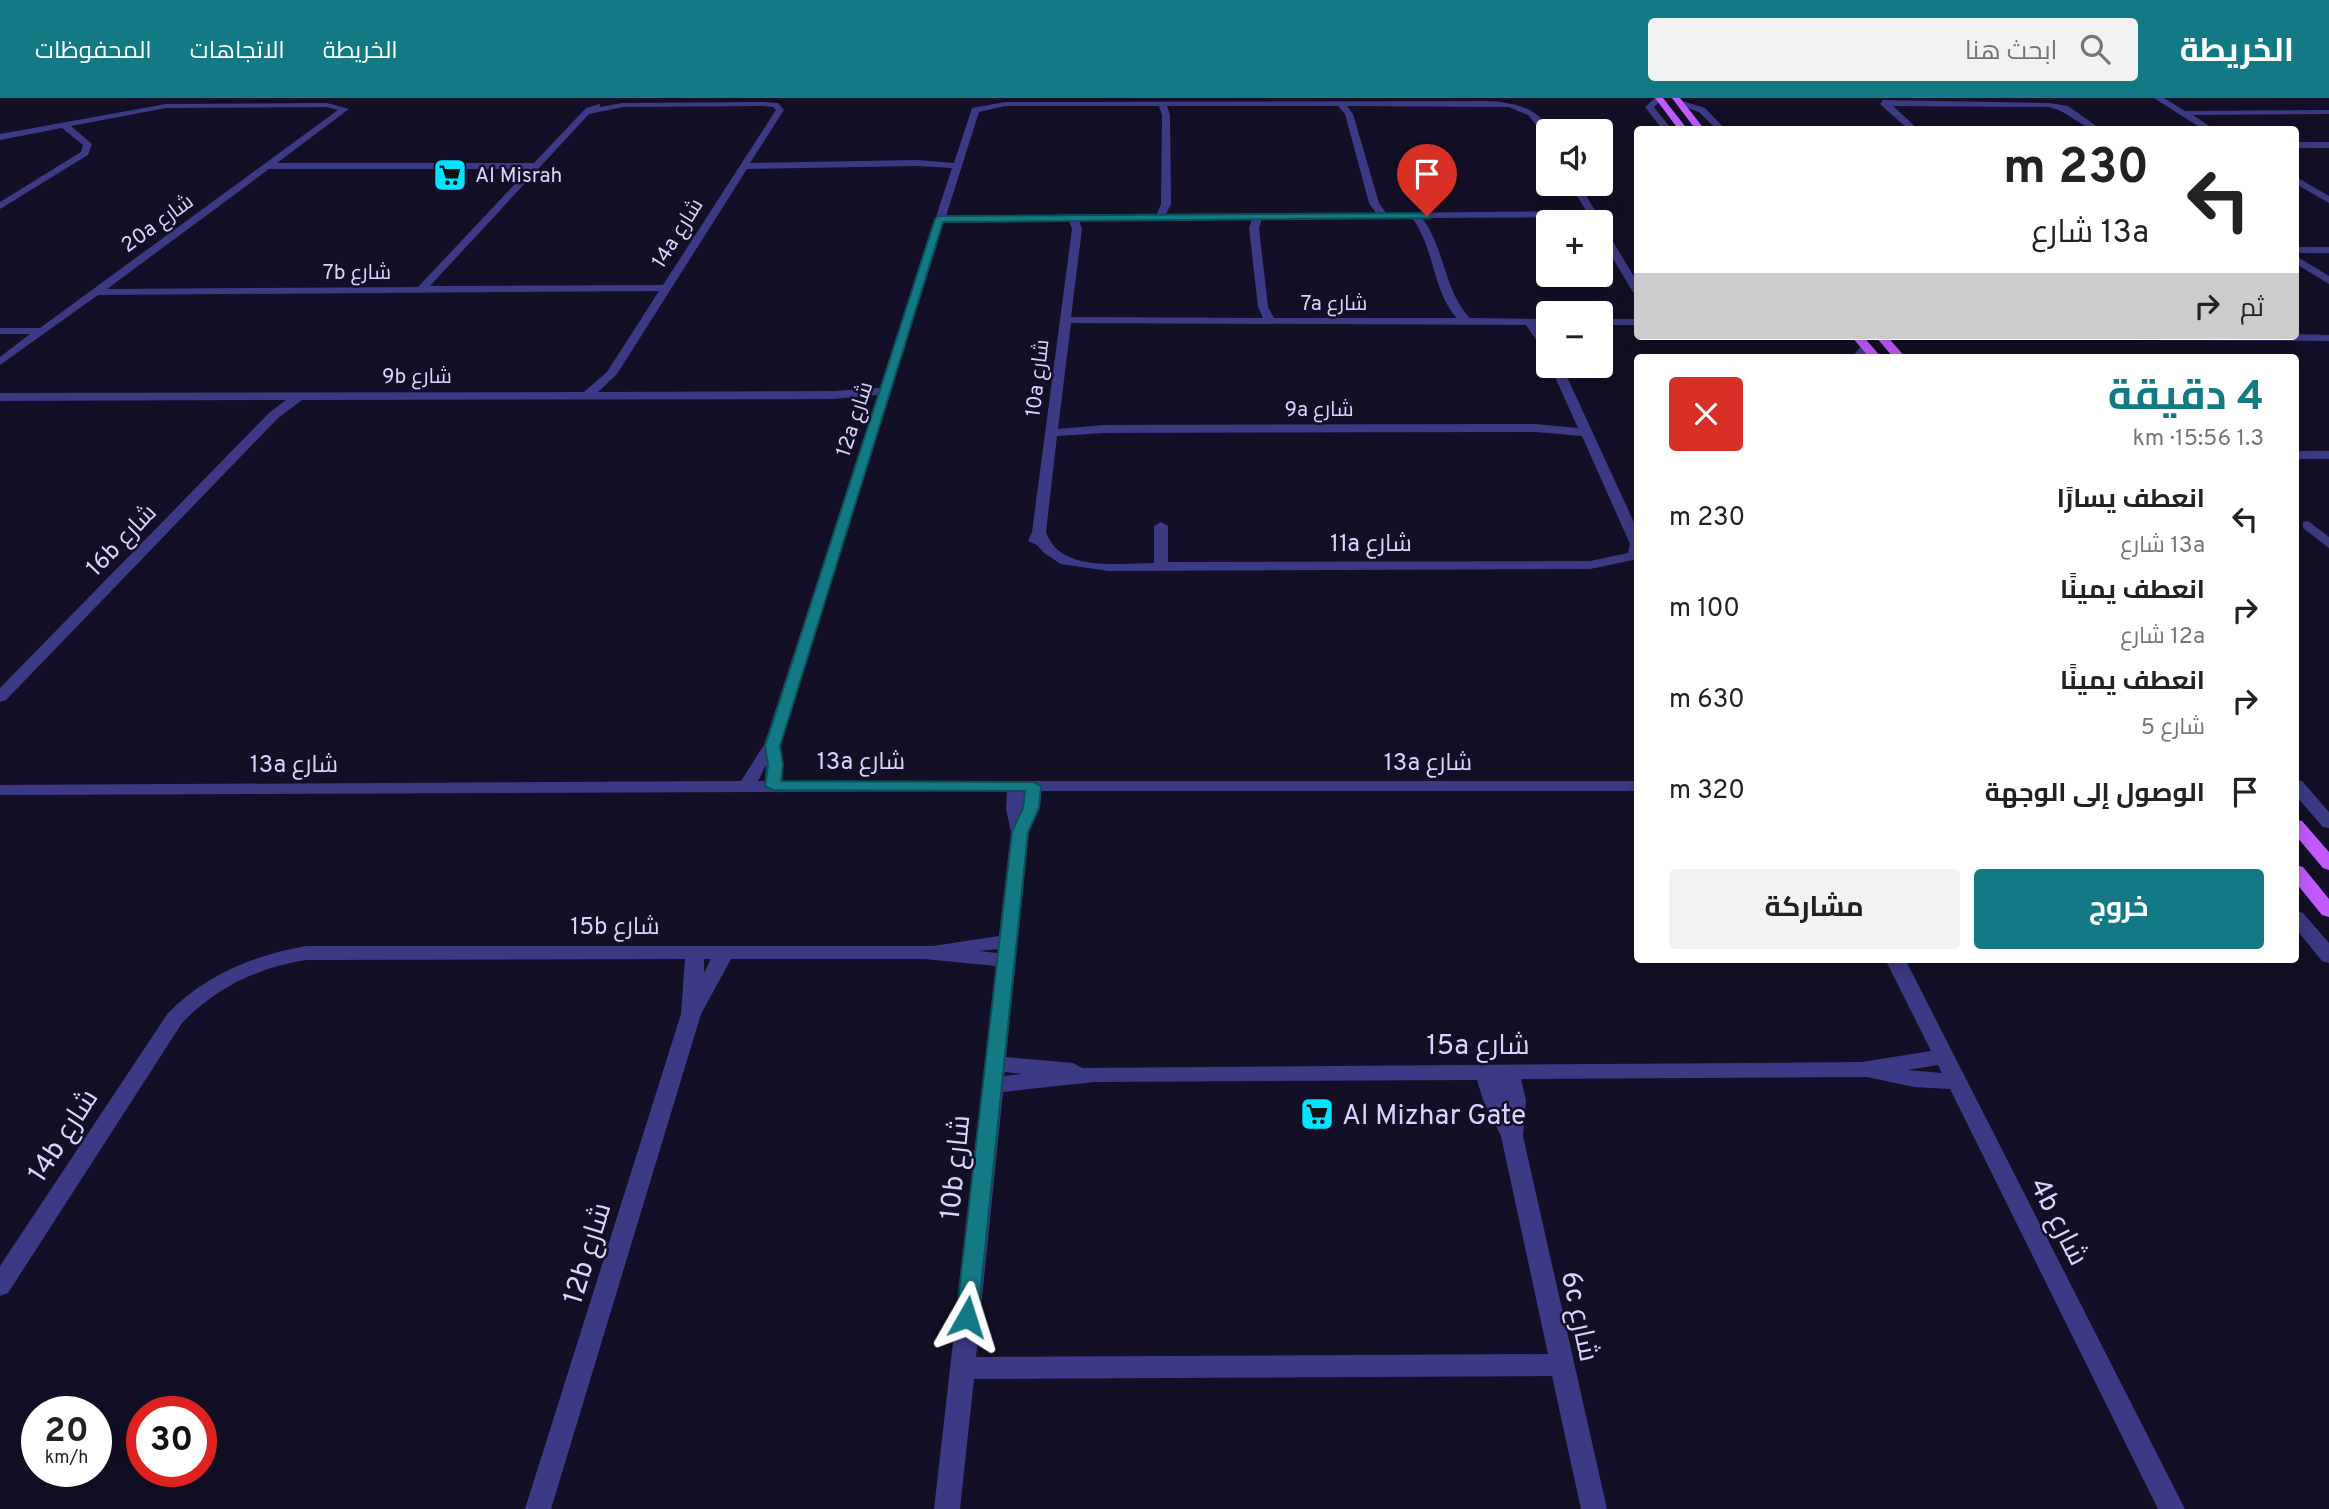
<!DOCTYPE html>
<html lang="ar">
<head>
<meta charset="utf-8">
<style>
  body { margin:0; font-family:Overpass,Cairo,sans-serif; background:#f2f2f2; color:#222; direction:rtl; height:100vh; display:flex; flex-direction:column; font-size:26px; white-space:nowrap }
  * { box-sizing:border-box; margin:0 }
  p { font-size:23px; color:#767676 }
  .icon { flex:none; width:38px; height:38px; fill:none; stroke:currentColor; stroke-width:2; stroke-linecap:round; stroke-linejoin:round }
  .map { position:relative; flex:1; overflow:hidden; direction:ltr }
  .drawer { position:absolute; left:1634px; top:256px; width:665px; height:609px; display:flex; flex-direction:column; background:#fff; border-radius:7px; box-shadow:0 4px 18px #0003; direction:rtl }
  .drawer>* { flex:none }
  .hud { position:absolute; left:1634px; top:28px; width:665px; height:214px; border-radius:7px; box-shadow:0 4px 18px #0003; direction:rtl; background:#fff; color:#222; overflow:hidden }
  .controls { position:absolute; left:1536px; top:21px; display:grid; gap:14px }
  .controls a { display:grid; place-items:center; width:77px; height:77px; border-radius:7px; background:#fff; box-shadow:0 4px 18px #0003; font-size:35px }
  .speed { position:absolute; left:21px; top:1298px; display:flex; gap:14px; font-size:35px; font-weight:700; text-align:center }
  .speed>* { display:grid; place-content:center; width:91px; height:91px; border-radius:50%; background:#fff; box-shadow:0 4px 18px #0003; line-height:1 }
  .speed small { font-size:18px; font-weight:400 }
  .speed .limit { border:10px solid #d22; background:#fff; color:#111 }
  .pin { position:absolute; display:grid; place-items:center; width:60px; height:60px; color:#fff; margin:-72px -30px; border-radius:50% 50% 50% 0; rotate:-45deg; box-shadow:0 0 7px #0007 }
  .pin .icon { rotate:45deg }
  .me { position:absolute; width:77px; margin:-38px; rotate:6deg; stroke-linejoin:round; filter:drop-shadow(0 0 5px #0008) }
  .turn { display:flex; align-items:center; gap:24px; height:147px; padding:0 35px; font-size:32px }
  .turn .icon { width:91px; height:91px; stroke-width:2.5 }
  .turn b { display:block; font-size:49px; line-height:60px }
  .then { display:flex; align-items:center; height:66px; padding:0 35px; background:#0003; gap:14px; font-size:26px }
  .round { display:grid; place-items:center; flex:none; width:74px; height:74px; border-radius:7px; background:#f2f2f2 }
  .head { display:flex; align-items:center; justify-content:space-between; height:119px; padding:0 35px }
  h1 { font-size:42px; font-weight:700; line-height:52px; color:#137a85 }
  .cta { display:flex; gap:14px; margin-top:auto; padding:14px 35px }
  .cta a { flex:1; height:80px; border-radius:7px; background:#137a85; color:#fff; font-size:28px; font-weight:700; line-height:80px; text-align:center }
  .cta a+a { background:#f2f2f2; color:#222 }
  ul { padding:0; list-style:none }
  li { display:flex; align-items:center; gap:21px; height:91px; padding:0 35px }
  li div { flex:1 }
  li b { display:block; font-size:26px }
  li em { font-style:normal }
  header { display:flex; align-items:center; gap:42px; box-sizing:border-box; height:98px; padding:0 35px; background:#137a85; color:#fff }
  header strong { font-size:33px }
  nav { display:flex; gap:38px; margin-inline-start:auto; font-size:24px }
  .search { width:490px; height:63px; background:#f2f2f2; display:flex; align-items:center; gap:18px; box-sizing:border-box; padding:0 24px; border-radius:7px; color:#767676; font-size:26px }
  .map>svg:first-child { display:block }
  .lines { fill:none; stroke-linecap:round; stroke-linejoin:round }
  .minor { fill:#3d3a85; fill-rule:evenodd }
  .major { fill:#c25bff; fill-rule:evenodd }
  .route { fill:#137a85; stroke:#0c4f56; stroke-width:2 }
  .labels { text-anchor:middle; stroke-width:5; stroke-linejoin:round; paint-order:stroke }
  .far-poi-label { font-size:21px; fill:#d9d4ff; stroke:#130f26; text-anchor:start }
  .far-street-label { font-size:21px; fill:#d9d4ff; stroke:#130f26 }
  .street-label { font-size:24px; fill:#d9d4ff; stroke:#130f26 }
  .near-street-label { font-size:28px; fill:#d9d4ff; stroke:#130f26 }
  .near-poi-label { font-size:28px; fill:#d9d4ff; stroke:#130f26; text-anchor:start }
</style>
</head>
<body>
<header>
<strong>الخريطة</strong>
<div class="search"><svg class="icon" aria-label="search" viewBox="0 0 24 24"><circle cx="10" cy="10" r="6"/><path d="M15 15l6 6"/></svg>ابحث هنا</div>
<nav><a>الخريطة</a><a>الاتجاهات</a><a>المحفوظات</a></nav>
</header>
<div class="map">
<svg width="2329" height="1411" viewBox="0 0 2329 1411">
  <rect width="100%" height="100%" fill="#130f26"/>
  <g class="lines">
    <g class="minor">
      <path d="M1655,0L1663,1L1654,9L1672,32H1663L1645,9Z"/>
      <path d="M2154,0H2164L2185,13L2329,12V16L2193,17L2215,32H2204Z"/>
      <path d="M1679,2L1705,10L1726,32H1717L1699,14L1676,6Z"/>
      <path d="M1883,2L2049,5L2068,8L2102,32C2082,32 2069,13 2049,9L1893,8L1919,32H1909L1880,6Z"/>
      <path d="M1486,3C1512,4 1549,10 1549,43L1528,17L1509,9L1347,8L1353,16L1379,105L1386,115L1586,113L1570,86H1579L1602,124L1601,125L1592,124L1589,119L1422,120C1445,150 1444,193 1470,220L1549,221V227H1538L1549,241V256L1545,255L1526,227L1071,225L1058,331L1104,327L1535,326L1578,330L1550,268H1562L1638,433V461L1590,471L1108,473L1061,466L1044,455L1037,447L1028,443L1032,434L1072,131L1069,123L944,124L780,648L783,668L782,683H1638V693H1041L1040,710L1029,734L1006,959L1073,965L1082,970L1862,964L1931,953L1885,861H1905L2185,1411H2158L1950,991L1914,989L1867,979L1521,981L1526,1002L1523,1038L1607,1411H1581L1552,1278L974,1281L960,1411H934L996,868L924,861H731L701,916L551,1411H525L681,916L685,861L306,862C257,870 217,889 182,925L8,1195L0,1198V1168L168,915C207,876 252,858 306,848H933L999,838L1011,734L1006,711L1007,693L0,697V687L741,683L764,647L878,297L833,301L302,302L278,320L6,602L0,604V590L270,314L286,302L0,303V295L584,294L607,274L659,193L98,197L0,267V259L30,236H0V230H40L338,12L327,9L166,10L71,28L92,46L88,57L0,111V104L81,54L83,47L62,30L0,42V36L166,6L327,5L349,11L277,65H534L586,10L600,6V9L623,5L762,4L778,5L784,12L750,65L917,62L954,65L972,10L1005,4ZM762,8L773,9L776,12L663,187L430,188L589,16L623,9ZM1005,8H1159L1162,17L1161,106L1157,116L946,118L979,14ZM1167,8H1338L1345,16L1369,105L1376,115L1166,116L1171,106L1170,17ZM917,68L952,70L880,290L833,293L598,294L617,276L747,71ZM269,71H529L418,189L107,191ZM1412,120C1435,150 1432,193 1457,220H1274L1268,209L1259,130L1262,121ZM1252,121L1249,130L1258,209L1263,220L1071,219L1082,131L1079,123ZM1535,334L1582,338L1630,446L1628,455L1590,463L1168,464V428L1161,424L1154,428V465C1119,465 1060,475 1046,434L1057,338L1104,335ZM766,667L765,683H758ZM998,851L997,855L979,853ZM704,861H711L704,875ZM1938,967L1942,975L1907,972ZM1005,974L1022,976L1004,978ZM1477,982L1483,1002L1501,1038L1548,1256L976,1259L1003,994L1094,984Z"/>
      <rect x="2296" y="44" width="33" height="6"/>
      <path d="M2296,79L2329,98V105L2296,86Z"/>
      <path d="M1601,129L1606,132L1638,185V197L1633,194L1601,141Z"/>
      <rect x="2296" y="149" width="33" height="6"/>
      <path d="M2296,158L2329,178V186L2296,166Z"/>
      <rect x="1601" y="221" width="37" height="6"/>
      <path d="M2296,236L2329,237V243L1908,241L1902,238Z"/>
      <path d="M1862,247L1872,249L1864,259H1852Z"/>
      <rect x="2296" y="353" width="33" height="8"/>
      <path d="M2308,423L2329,439V450L2303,430V424Z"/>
      <path d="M2296,682L2302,683L2329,714V730L2323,729L2296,698Z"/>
      <path d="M2296,813L2303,815L2329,845V865L2322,863L2296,831Z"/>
    </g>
    <g class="major">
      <path d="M1655,0H1663L1688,32H1679Z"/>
      <path d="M1672,0H1680L1705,32H1696Z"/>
      <path d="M1851,238H1863L1881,259H1869Z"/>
      <path d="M1875,238H1887L1905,259H1893Z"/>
      <path d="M2296,722L2302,723L2329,754V772L2323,770L2296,738Z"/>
      <path d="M2296,767L2303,769L2329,801V819L2322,817L2296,785Z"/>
    </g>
  </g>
  <path class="route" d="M1427,115L1430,116V120L943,124L780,648L783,667L781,683L1033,684L1041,688L1039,710L1028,734L978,1219L975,1225L967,1228L960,1225L956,1219L1012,734L1023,710L1025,693L773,692L765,688L768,667L765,648L935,121L939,118Z"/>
  <defs>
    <symbol id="supermarket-square" viewBox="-11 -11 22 22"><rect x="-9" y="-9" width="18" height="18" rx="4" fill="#00e5ff" stroke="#130f26"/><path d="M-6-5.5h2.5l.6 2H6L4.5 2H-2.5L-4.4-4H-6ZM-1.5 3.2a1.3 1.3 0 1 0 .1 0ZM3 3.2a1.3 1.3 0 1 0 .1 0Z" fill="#111"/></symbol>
  </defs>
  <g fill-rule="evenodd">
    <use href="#supermarket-square" x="431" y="58" width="38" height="38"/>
    <use href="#supermarket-square" x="1298" y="997" width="38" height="38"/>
  </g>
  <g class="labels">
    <g class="far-poi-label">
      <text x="475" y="84">Al Misrah</text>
    </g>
    <g class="far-street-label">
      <text transform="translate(157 125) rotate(-36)" y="7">20a شارع</text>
      <text transform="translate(677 135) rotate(-58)" y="7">14a شارع</text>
      <text x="357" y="181">7b شارع</text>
      <text x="1334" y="212">7a شارع</text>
      <text x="417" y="285">9b شارع</text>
      <text transform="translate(1037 280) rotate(-83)" y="7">10a شارع</text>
      <text x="1319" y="318">9a شارع</text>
      <text transform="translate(854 321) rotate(-72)" y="7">12a شارع</text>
    </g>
    <g class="street-label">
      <text transform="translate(121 442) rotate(-46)" y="8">16b شارع</text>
      <text x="1371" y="453">11a شارع</text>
      <text x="861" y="671">13a شارع</text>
      <text x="1428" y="672">13a شارع</text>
      <text x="294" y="674">13a شارع</text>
      <text x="615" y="836">15b شارع</text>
    </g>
    <g class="near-street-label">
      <text x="1478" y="956">15a شارع</text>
      <text transform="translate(62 1037) rotate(-57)" y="10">14b شارع</text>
      <text transform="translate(954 1069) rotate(-84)" y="10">10b شارع</text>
      <text transform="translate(2060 1123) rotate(63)" y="10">4b شارع</text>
      <text transform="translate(586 1155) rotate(-73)" y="10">12b شارع</text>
      <text transform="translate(1581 1218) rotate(78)" y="10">6c شارع</text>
    </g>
    <g class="near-poi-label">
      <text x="1342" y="1026">Al Mizhar Gate</text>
    </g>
  </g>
</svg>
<div class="controls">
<a><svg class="icon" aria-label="sound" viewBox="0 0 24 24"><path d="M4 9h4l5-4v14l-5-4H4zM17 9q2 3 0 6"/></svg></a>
<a>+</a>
<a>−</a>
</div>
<div class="speed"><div>20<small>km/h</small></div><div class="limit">30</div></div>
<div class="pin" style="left:1427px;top:118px;background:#d93025"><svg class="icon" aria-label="arrive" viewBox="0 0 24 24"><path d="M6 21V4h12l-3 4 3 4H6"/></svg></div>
<svg class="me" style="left:967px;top:1219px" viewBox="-20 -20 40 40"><path d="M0-17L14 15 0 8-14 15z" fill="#137a85" stroke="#fff" stroke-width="4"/></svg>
<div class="hud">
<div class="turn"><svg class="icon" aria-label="left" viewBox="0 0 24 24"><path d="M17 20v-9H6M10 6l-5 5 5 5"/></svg><div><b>230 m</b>13a شارع</div></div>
<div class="then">ثم<svg class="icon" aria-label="right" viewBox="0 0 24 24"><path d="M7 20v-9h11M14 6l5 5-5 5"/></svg></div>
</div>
<section class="drawer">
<div class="head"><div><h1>4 دقيقة</h1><p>1.3 km · 15:56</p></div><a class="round" style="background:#d93025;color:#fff"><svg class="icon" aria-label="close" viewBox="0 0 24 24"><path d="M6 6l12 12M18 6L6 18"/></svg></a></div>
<ul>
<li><svg class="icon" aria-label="left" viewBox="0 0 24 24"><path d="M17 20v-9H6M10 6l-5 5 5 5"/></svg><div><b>انعطف يسارًا</b><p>13a شارع</p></div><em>230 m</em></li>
<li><svg class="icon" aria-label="right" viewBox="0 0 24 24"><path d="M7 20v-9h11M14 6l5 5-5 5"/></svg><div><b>انعطف يمينًا</b><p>12a شارع</p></div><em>100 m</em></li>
<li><svg class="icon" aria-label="right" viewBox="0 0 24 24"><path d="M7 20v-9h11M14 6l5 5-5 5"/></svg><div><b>انعطف يمينًا</b><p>شارع 5</p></div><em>630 m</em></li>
<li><svg class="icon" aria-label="arrive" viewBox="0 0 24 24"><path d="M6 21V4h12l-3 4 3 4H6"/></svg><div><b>الوصول إلى الوجهة</b></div><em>320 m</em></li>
</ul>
<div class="cta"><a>خروج</a><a>مشاركة</a></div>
</section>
</div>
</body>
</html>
